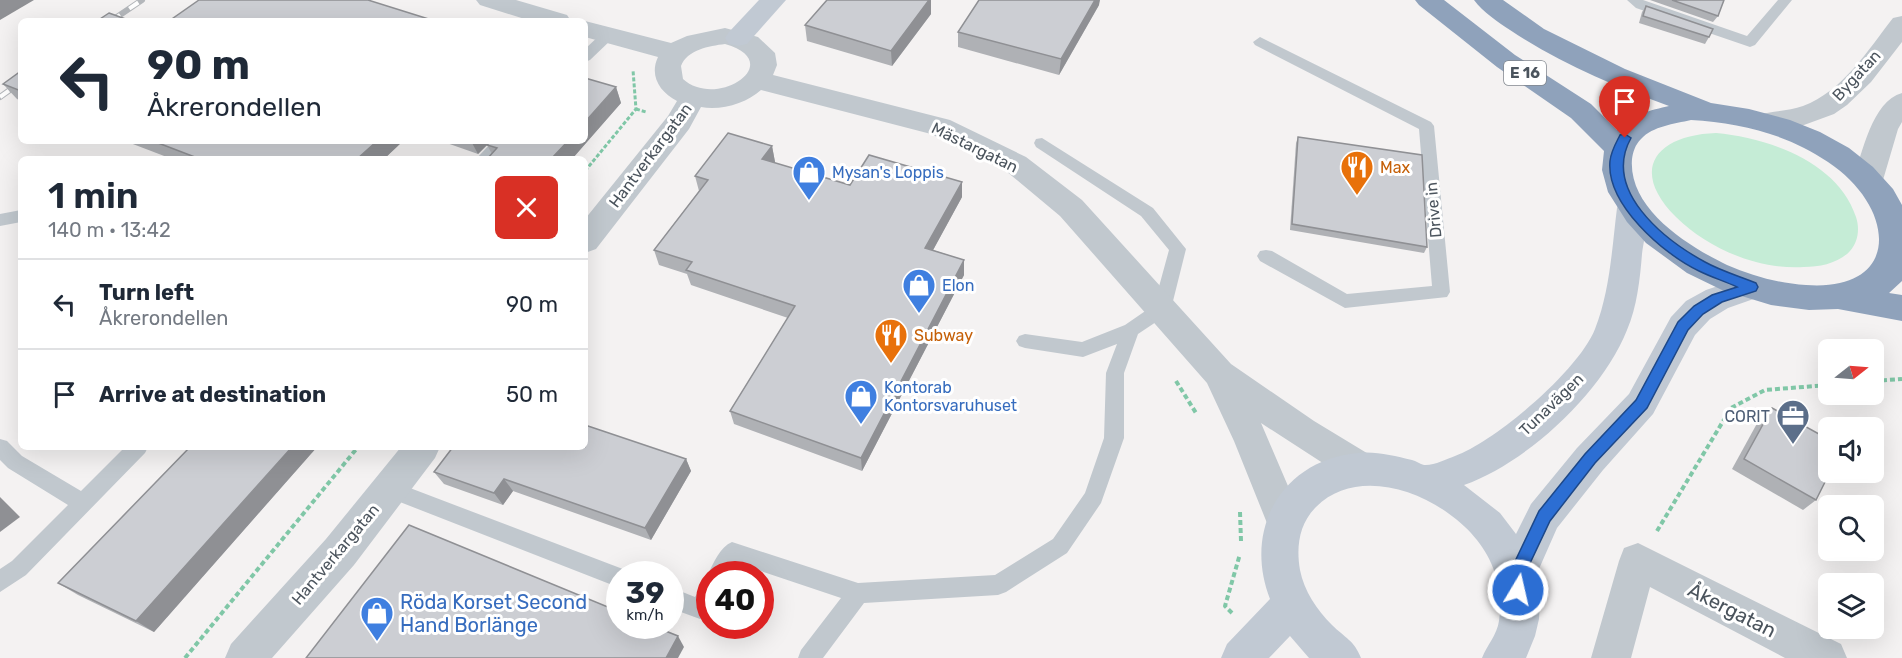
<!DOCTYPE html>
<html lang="en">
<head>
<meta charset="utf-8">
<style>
  body { margin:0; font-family:Rubik,sans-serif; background:#f2f2f3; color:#1f2937; height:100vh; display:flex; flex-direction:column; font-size:22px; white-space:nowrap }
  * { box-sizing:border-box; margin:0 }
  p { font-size:20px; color:#747a83 }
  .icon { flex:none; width:33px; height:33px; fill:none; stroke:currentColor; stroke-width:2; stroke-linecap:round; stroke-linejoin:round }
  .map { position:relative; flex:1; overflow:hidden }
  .panel { position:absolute; left:18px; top:156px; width:570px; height:294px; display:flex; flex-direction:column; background:#fff; border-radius:9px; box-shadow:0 6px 24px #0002 }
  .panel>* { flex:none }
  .guide { position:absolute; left:18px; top:18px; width:570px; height:126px; border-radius:9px; box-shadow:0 6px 24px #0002; background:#fff; color:#1f2937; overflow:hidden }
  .needle { width:39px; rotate:73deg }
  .tools { position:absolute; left:1818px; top:339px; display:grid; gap:12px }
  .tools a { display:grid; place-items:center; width:66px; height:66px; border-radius:9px; background:#fff; box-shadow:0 6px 24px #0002; font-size:30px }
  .speed { position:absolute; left:606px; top:561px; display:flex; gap:12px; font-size:30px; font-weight:700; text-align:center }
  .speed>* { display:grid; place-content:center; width:78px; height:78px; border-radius:50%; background:#fff; box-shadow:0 6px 24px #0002; line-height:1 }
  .speed small { font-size:15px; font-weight:400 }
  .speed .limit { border:9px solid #d22; background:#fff; color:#111 }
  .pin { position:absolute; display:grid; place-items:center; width:51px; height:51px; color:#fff; margin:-62px -26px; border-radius:50% 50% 50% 0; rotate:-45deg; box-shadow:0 0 6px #0007 }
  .pin .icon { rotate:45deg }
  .me { position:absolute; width:66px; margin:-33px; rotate:9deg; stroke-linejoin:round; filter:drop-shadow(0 0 4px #0008) }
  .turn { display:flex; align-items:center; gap:21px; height:126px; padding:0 30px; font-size:27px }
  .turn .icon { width:78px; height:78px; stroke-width:2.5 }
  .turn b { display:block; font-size:42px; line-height:51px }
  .round { display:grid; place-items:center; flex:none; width:63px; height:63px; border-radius:9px; background:#f2f2f3 }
  .head { display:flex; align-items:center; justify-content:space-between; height:102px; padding:0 30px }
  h1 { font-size:36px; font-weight:600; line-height:45px }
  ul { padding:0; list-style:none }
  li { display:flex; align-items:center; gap:18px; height:90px; padding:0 30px; border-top:2px solid #e0e1e3 }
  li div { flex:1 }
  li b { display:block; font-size:22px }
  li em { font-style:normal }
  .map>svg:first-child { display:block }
  .green { fill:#c5ecd6 }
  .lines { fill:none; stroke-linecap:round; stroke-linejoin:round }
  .path-far1 { stroke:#80c7a7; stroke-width:3; stroke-dasharray:4 2; stroke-linecap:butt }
  .path { stroke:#80c7a7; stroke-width:4; stroke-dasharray:5 3; stroke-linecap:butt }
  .lane { fill:#c1c8ce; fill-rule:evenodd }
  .street { fill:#c1c8ce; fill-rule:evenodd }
  .secondary { fill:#c1c9d3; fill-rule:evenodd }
  .highway { fill:#8fa2bb; fill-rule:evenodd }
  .rail-casing { stroke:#b4b7bb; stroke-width:6 }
  .rail { stroke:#fff; stroke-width:4; stroke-dasharray:11; stroke-linecap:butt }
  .wall { fill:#afb1b5 }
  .shaded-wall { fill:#8f9094 }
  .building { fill:#ccced3; stroke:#8f9094; stroke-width:1.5 }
  .route { fill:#2c6ed3; stroke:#1d4889; stroke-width:1.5 }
  .labels { text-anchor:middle; stroke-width:6; stroke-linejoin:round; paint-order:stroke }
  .shield { fill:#fff; stroke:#81878e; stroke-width:1.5 }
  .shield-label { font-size:15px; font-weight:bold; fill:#4b545d }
  .street-label { font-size:16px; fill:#4b545d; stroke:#fff }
  .food-label { font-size:16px; fill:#c56008; stroke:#fff; text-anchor:start }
  .shop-label { font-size:16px; fill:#366cbe; stroke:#fff; text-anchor:start }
  .service-label { font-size:16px; fill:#4e5e75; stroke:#fff; text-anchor:end }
  .near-shop-label { font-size:20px; fill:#366cbe; stroke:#fff; text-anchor:start }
  .near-street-label { font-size:20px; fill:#4b545d; stroke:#fff }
</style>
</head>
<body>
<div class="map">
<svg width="1902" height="658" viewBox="0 0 1902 658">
  <rect width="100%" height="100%" fill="#f4f2f2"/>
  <path class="green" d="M1716,133C1769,138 1838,162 1856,217C1860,229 1858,242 1850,251C1839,263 1820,267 1804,267C1759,270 1708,249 1676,217C1628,169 1657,135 1716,133Z"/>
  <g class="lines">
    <g class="path-far1">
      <path d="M636,109L646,112"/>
      <path d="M585,171L636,109L633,70"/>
    </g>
    <g class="path">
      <path d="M1176,381L1196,413"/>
      <path d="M1874,381L1902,379"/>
      <path d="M1240,512L1241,541"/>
      <path d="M1657,531L1731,408L1765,390L1828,385"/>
      <path d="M1232,613L1225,606L1240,554"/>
      <path d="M185,658L358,447"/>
    </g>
    <g class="lane">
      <path d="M1627,0H1643L1747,36L1778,0H1792L1755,45L1750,47L1636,8Z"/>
      <path d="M607,32L614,36L612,39L590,60L585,62V49L602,33Z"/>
      <path d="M1260,37L1431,122L1434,126L1450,292L1447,297L1345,308L1260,261L1257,256L1260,251L1266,250L1272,251L1347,294L1432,286L1419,129L1255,45L1253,42Z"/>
      <path d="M1042,138L1153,208L1186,249L1171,309L1168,314L1138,334L1124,373V438L1101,503L1067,553L1006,592L998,595L864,603L823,658H798L801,650L841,598L737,563L730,574H710V576L708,574C714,562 720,547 732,542L858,583L995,575L1053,539L1085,493L1104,438L1106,373L1117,344L1083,357L1025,348L1019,346L1016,341L1019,336L1025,334L1082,342L1125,325L1154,305L1169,250L1141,216L1036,147L1034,143L1036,139Z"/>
      <path d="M493,141H510L493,159H476Z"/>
      <path d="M21,210V222L0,226V214Z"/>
      <path d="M0,439L7,441L22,456L81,491L125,447H148L145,453L26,575L0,592V569L12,561L68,505L8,468L0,460Z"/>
      <path d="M389,480L628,571L629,574H620V588L382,495L379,489L382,483Z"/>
      <path d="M710,582L708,616L700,619L670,608V587L695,597L702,585Z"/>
    </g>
    <g class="street">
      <path d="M476,0H516L567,15L571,21H531L480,5Z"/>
      <path d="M1902,16V42L1871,82L1847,105L1834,114L1804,125L1767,132L1757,129L1753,122L1757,115C1772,111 1789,111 1803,106C1843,91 1868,50 1893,18Z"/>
      <path d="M585,21L671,43L687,36L725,28L758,37L775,53L777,65L773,75L950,120L1026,157L1082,200L1231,364L1314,421L1375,458L1380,469L1375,480L1362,485L1349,480L1261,423L1303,521L1297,533L1284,538L1271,533L1234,441L1207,383L1060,216L1006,171L931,134L761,90C747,103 721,111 701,107L689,129L596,249L585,253V219L668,116L677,101C660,92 649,76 658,57L585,37ZM725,44C788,62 717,110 683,79L681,66C687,50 709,46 725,44Z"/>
      <path d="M1902,93V122L1898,129L1883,180L1878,187L1868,190L1858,187L1853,180C1862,154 1872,101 1902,93Z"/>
      <path d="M401,447H440L435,458L354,565L272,658H225L231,644L326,539Z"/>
      <path d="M1638,543L1841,644L1847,658H1785L1650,587L1631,658H1591L1619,561L1624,548Z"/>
    </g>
    <g class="secondary">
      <path d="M759,0H786L747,44L738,46L729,44L725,38L729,32Z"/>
      <path d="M1632,197L1643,200C1651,215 1644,238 1642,254C1640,279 1637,307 1627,330C1602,393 1528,462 1464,485L1500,513L1516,534L1531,504L1577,448L1629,394L1671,317L1686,301L1706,290L1751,275L1762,278L1767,287L1762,296L1728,308L1710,319L1695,335L1653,414L1603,470L1557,528L1535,578L1540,602L1539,619L1535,636L1526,658H1482C1487,645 1497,635 1499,621C1502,602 1499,581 1491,563C1467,506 1367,456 1316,507C1299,524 1296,547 1300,570C1304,591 1317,610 1332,625C1345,638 1354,640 1361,658H1309L1290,636L1269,658H1221L1227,644L1270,599C1243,530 1281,460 1358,453C1376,451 1394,456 1412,460C1416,461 1420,464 1424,465C1433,466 1447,459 1455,456C1496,441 1579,370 1595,329C1610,291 1612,248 1617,208L1621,200Z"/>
    </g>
    <path class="highway" d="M1415,0H1444L1515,55L1591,104L1617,130C1628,115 1652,110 1669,106C1614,86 1559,63 1510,30C1498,22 1483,12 1474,0H1503L1544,29L1625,69L1711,103L1749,109L1790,120L1820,132L1849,148L1873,167L1893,189L1902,205V281L1889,293L1902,295V321L1838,309L1809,310L1771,305L1722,290L1687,273L1646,243L1627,222L1608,192L1602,170L1604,151L1571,118L1497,67L1419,5ZM1691,120C1740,123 1787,134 1828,162C1897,208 1902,292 1806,285C1778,283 1752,276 1727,265C1688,246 1628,209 1632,159C1633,152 1635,145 1641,139C1653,126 1674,124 1691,120Z"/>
    <defs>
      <g id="rail">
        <path d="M111,21L142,0"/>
        <path d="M0,97L21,82"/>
      </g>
    </defs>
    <use href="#rail" class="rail-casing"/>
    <use href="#rail" class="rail"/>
  </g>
  <g class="wall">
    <path d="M1650,0H1724L1718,16L1713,22Z"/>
    <path d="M1099,5L1059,75L958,47V32Z"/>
    <path d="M1646,6L1709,37L1705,44L1639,23L1642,12Z"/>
    <path d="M931,14L892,66L807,41L805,25Z"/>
    <path d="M21,71V101L17,99L3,84Z"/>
    <path d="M616,87L621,103L572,159H487L492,154L487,145L490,142L478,154L441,141H585Z"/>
    <path d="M1298,137L1427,247L1424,253L1290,230L1296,143Z"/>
    <path d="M125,141H403L384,159H172Z"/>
    <path d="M772,146L775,162L774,163L850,185L962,182V197L933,250L964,260V275L862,471L734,424L730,411L788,318L691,285L687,274L659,265L654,250L699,191L695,176Z"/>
    <path d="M1772,408L1816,500L1803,510L1732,469L1760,418Z"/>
    <path d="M190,447H317L154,632L78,595L58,583Z"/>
    <path d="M686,459L691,471L651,540L513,491L503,505L444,484L434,472Z"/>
  </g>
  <g class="shaded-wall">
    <path d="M0,0H34L0,20Z"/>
    <path d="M929,0H931V14L892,66L891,51Z"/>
    <path d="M1095,0H1100L1099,5L1059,75L1061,59Z"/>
    <path d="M616,87L621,103L572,159H551L568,141H585V122Z"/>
    <path d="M377,141H403L384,159H357Z"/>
    <path d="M471,141H491L478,154Z"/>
    <path d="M772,146L775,162L766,175L762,159Z"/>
    <path d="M962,182V197L926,263L925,248Z"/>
    <path d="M964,260V275L862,471L861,458Z"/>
    <path d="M292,447H317L154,632L136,621Z"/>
    <path d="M686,459L691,471L651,540L645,528Z"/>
    <path d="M504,479L513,491L503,505L494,493Z"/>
    <path d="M0,497L20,517L0,532Z"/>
    <path d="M678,636L684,647L678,658H666Z"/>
  </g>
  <g class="building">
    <path d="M199,0H368L435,21H169Z"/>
    <path d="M827,0H929L891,51L805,25Z"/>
    <path d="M979,0H1095L1061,59L958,32Z"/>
    <path d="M1672,0H1724L1718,16Z"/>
    <path d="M1646,6L1713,29L1709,37L1643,16Z"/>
    <path d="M109,13L131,21H97Z"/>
    <path d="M21,71V91L3,84Z"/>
    <path d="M585,78L616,87L585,122Z"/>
    <path d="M728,133L772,146L762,159L850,185L869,155L962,182L925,248L964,260L861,458L730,411L795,306L686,270L692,262L654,250L708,180L695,176Z"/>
    <path d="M1298,137L1422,155L1427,247L1292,224Z"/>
    <path d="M153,141H377L357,159H200Z"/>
    <path d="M491,141H568L551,159H487L497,148L487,145Z"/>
    <path d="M1772,408L1828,439V472H1830L1816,500L1744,459Z"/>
    <path d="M585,425L686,459L645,528L504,479L494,493L434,472L453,447H585Z"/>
    <path d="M190,447H292L136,621L58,583Z"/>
    <path d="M409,525L620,612V626H653L678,636L666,658H306Z"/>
  </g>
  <path class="route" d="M1625,134L1631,138C1602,190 1663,239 1705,262C1721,271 1739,276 1756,283L1758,287L1756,291L1722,302L1703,314L1688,330L1647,408L1595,463L1550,521L1524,576L1526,590L1524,595L1518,598L1512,595L1508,576L1539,511L1585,454L1636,400L1678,322L1694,306L1712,295L1737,287C1724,281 1711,277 1699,271C1663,254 1606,204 1610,161C1611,151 1616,143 1620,135Z"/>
  <defs>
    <symbol id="restaurant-pin" viewBox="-11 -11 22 30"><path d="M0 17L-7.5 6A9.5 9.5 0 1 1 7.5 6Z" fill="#e8710a" stroke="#fff"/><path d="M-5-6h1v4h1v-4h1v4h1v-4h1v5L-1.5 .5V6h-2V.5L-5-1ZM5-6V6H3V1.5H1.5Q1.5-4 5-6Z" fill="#fff"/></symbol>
    <symbol id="shop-pin" viewBox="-11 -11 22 30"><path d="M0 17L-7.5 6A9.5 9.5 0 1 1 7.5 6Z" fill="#3f7fe0" stroke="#fff"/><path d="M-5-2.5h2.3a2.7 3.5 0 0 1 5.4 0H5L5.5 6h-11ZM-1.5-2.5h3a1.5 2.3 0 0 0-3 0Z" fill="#fff"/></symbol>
    <symbol id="office-pin" viewBox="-11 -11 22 30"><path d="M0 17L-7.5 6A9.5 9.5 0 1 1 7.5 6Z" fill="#5c6f8a" stroke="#fff"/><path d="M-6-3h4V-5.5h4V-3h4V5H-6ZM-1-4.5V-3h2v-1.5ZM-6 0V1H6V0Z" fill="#fff"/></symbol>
  </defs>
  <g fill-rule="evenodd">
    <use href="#restaurant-pin" x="1338" y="148" width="38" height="52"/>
    <use href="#shop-pin" x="790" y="153" width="38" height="52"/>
    <use href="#shop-pin" x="900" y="266" width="38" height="52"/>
    <use href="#restaurant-pin" x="872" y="316" width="38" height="52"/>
    <use href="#shop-pin" x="842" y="377" width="38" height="52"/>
    <use href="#office-pin" x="1774" y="397" width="38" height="52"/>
    <use href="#shop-pin" x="358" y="594" width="38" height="52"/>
  </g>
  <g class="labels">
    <rect class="shield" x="1504" y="61" width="42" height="24" rx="4.5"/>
    <g class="shield-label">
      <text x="1525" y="78">E 16</text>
    </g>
    <g class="street-label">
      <text transform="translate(1856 75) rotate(-47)" y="6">Bygatan</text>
      <text transform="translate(975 147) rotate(26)" y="6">Mästargatan</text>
      <text transform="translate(650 155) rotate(-53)" y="6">Hantverkargatan</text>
      <text transform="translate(1433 210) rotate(-95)" y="6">Drive in</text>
      <text transform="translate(1551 404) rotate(-44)" y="6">Tunavägen</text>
      <text transform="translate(335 554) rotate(-50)" y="6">Hantverkargatan</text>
    </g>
    <g class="food-label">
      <text x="1380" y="173">Max</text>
      <text x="914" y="341">Subway</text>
    </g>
    <g class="shop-label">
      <text x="832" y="178">Mysan's Loppis</text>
      <text x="942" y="291">Elon</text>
      <text x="884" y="393">Kontorab<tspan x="884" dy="18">Kontorsvaruhuset</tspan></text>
    </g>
    <g class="service-label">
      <text x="1770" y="422">CORIT</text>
    </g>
    <g class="near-shop-label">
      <text x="400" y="609">Röda Korset Second<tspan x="400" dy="23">Hand Borlänge</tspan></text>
    </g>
    <g class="near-street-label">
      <text transform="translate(1732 610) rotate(27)" y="7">Åkergatan</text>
    </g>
  </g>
</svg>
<div class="tools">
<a><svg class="needle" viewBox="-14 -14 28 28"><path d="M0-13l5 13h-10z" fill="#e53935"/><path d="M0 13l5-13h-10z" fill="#747a83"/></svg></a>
<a><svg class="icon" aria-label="sound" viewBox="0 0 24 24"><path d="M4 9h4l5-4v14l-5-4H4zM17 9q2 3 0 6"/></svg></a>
<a><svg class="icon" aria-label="search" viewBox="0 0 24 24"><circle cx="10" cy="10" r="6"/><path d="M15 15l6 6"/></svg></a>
<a><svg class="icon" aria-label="layers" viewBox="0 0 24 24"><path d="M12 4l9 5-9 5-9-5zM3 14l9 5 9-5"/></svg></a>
</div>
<div class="speed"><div>39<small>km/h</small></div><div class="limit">40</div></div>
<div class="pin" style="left:1625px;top:138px;background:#d93025"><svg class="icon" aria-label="arrive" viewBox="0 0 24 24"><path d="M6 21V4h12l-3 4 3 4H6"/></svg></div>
<svg class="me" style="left:1518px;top:590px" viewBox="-20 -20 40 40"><circle r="17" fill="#2c6ed3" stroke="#fff" stroke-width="3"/><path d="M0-11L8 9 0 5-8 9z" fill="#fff"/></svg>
<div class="guide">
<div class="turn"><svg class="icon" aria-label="left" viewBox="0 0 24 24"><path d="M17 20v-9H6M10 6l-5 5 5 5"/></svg><div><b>90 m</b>Åkrerondellen</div></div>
</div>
<section class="panel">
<div class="head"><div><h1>1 min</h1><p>140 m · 13:42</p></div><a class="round" style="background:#d93025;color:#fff"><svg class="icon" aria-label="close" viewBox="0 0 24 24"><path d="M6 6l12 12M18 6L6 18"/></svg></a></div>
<ul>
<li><svg class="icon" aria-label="left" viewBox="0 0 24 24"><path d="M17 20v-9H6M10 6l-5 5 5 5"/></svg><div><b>Turn left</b><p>Åkrerondellen</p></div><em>90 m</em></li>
<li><svg class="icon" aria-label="arrive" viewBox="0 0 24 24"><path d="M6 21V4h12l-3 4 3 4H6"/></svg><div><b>Arrive at destination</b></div><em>50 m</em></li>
</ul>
</section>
</div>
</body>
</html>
